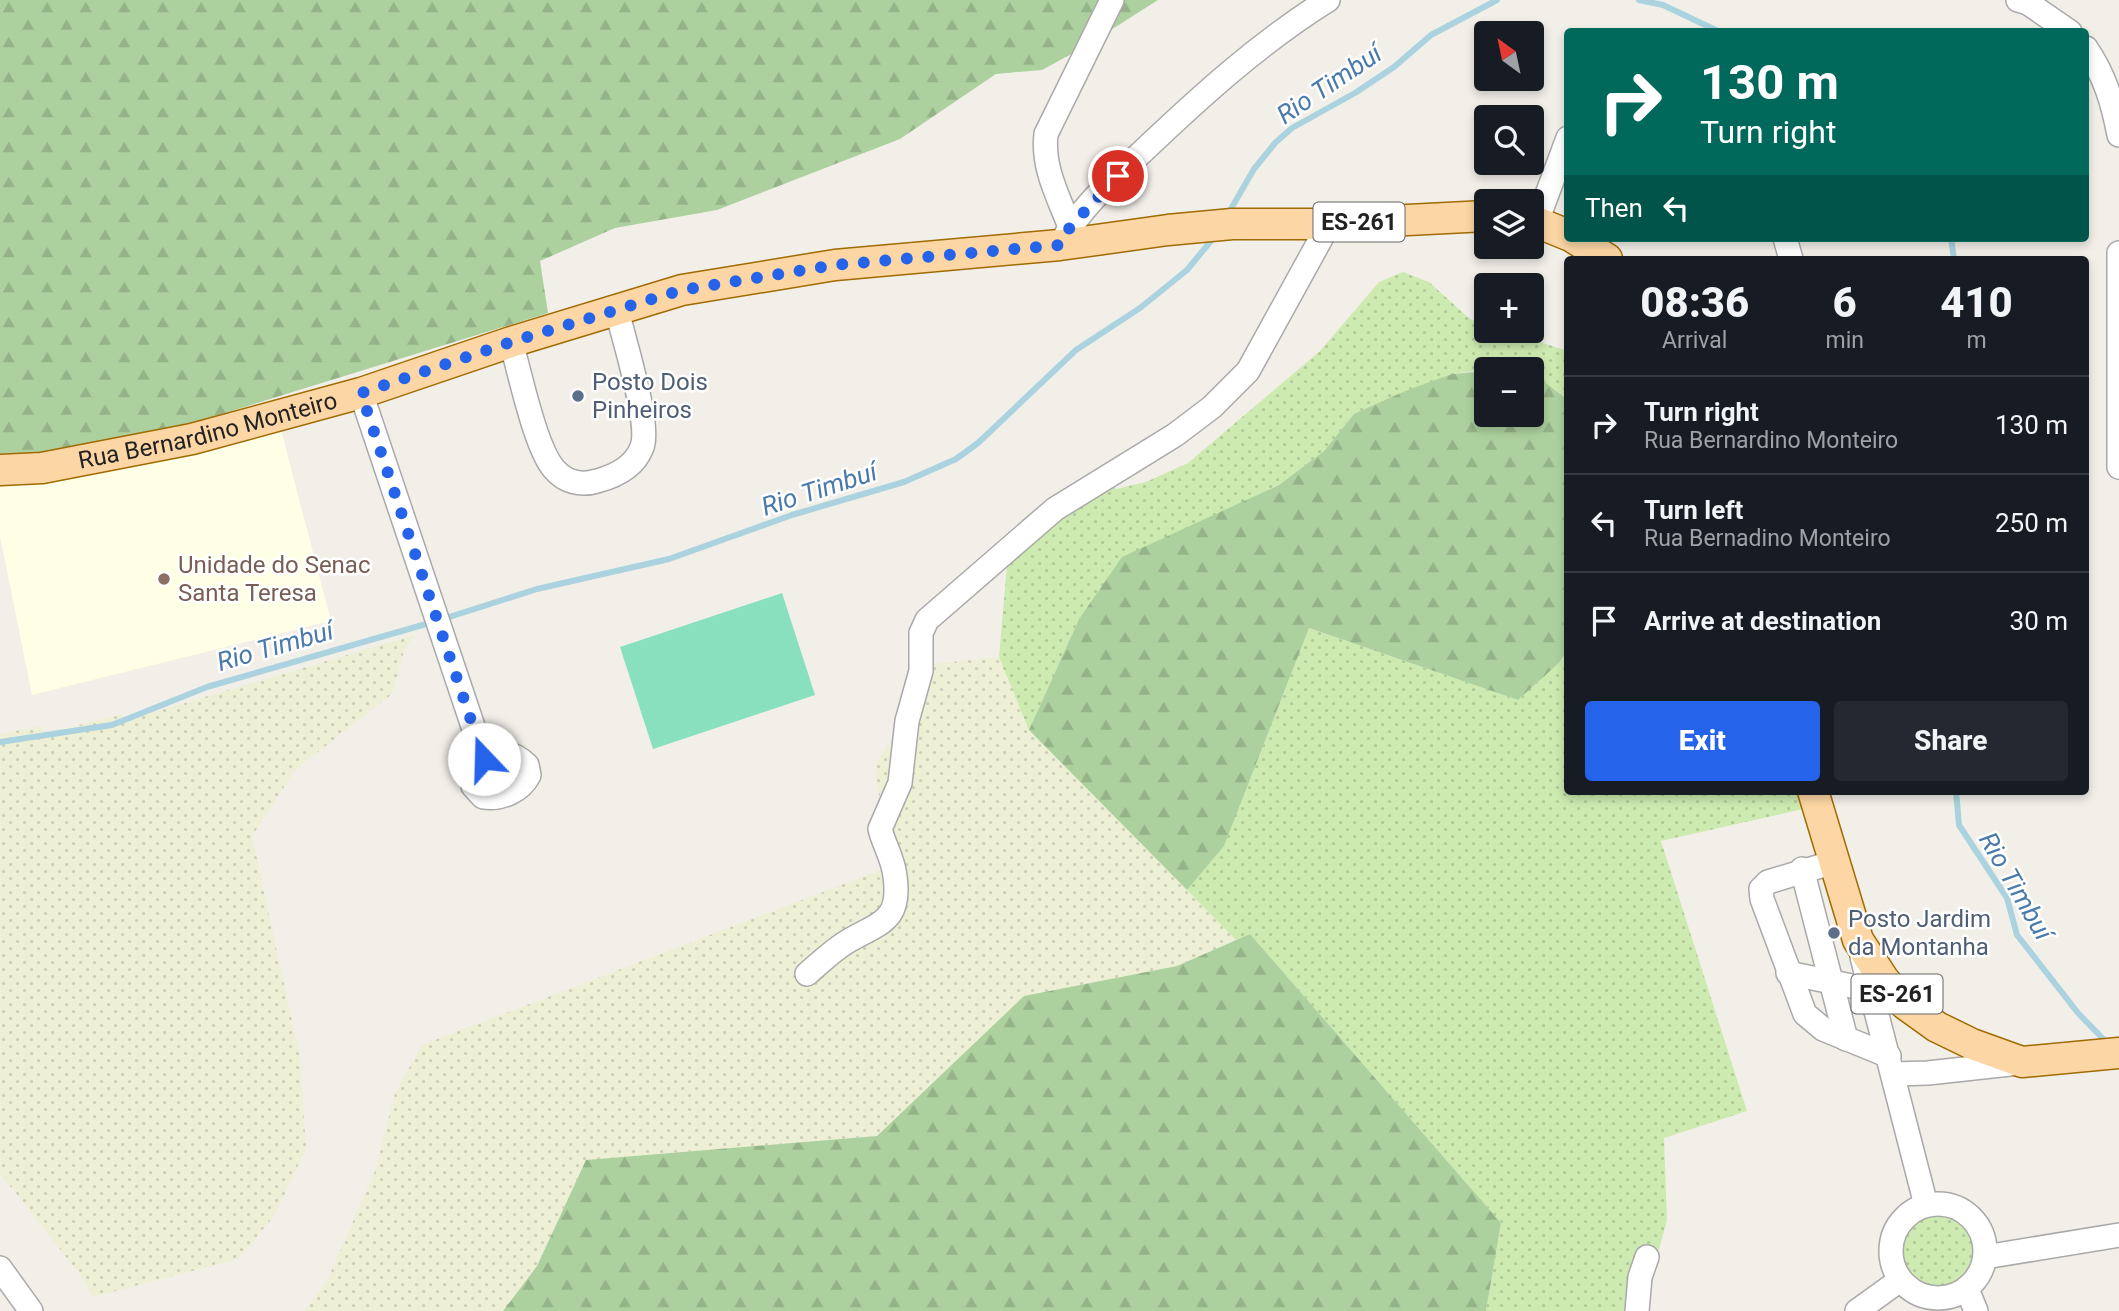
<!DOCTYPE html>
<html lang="en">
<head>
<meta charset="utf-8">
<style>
  body { margin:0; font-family:Roboto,sans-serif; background:#242831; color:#f1f3f6; height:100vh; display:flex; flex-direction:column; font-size:26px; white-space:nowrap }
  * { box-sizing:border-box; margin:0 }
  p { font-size:23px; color:#9ea1a6 }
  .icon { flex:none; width:38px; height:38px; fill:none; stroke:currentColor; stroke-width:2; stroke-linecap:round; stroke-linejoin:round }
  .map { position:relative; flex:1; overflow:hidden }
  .panel { position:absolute; left:1564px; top:256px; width:525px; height:539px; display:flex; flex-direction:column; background:#171b24; border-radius:7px; box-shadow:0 4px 10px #0003 }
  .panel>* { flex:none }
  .hud { position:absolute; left:1564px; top:28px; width:525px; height:214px; border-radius:7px; box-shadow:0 4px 10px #0003; background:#00695c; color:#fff; overflow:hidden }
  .needle { width:46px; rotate:327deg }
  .fabs { position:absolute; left:1474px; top:21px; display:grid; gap:14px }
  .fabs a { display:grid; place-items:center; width:70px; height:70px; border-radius:7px; background:#171b24; box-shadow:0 4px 10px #0003; font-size:35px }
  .pin { position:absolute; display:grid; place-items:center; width:60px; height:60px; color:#fff; margin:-30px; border:4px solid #fff; border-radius:50%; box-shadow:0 2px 7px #0007 }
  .me { position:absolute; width:77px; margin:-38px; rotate:339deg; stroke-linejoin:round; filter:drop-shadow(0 0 5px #0008) }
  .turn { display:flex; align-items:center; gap:24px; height:147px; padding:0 21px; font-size:32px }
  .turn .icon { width:91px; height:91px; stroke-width:2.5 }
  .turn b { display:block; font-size:49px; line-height:60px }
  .then { display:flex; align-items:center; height:66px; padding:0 21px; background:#0003; gap:14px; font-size:26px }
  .eta { display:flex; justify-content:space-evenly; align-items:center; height:119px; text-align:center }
  .eta b { font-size:42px; font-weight:800; line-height:49px }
  .primary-button { display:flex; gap:14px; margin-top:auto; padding:14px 21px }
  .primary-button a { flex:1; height:80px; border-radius:7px; background:#2563eb; color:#fff; font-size:28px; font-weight:800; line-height:80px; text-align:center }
  .primary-button a+a { background:#242831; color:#f1f3f6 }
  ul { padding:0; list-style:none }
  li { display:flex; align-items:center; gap:21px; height:98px; padding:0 21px; border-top:2px solid #363941 }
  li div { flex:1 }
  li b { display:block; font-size:26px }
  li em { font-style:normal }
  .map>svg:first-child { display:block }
  .education { fill:#ffffe5 }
  .farmland { fill:url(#farmland-dots) }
  .grass { fill:url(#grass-dots) }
  .forest { fill:url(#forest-firs) }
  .pitch { fill:#88e0be }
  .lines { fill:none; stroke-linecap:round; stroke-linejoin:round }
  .stream { stroke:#aad3df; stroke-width:6 }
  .minor-casing { stroke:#a9a9a9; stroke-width:26 }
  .major-casing { stroke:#a06b00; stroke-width:33 }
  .minor { stroke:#fff; stroke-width:23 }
  .major { stroke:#fcd6a4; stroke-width:30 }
  .route { stroke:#2563eb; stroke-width:12; stroke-dasharray:0 21.6 }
  .service-dot { fill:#5c6f8a; stroke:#fff; stroke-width:2.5 }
  .education-dot { fill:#8d6e63; stroke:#fff; stroke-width:2.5 }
  .labels { text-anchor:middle; stroke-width:5; stroke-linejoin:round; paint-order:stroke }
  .shield { fill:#fff; stroke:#646464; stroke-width:2 }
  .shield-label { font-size:23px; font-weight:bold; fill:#222 }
  .service-label { font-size:24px; fill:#4e5e75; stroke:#fff; text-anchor:start }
  .street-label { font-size:24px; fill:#222; stroke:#fff }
  .education-label { font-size:24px; fill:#785e54; stroke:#fff; text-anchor:start }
  .water-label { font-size:26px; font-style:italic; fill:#4a7aab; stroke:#fff }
</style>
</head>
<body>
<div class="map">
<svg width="2119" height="1311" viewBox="0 0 2119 1311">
  <defs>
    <pattern id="farmland-dots" width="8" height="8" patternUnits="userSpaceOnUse" patternTransform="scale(1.75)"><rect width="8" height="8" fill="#eef0d5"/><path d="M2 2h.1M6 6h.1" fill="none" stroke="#ccceb7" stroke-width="1.8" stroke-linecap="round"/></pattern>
    <pattern id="grass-dots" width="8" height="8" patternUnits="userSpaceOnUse" patternTransform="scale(1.75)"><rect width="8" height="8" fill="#cdebb0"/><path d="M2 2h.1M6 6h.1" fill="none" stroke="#b0c997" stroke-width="1.8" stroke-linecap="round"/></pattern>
    <pattern id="forest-firs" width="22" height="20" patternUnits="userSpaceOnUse" patternTransform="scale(1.75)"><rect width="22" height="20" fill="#add19e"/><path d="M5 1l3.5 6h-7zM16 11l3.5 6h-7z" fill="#95b388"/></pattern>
  </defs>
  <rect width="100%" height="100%" fill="#f2efe9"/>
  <path class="education" d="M281,430L331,621L32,695L0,536V484Z"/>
  <g class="farmland">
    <path d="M414,635L404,651L392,694L295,770L252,836L300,1058L306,1149L274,1216L238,1259L93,1297L81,1276L0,1173V734L41,726L44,734L122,714L124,721Z"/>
    <path d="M999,657L1029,730L1236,940L1177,966L1024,996L877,1136L586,1160L537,1266L503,1311H304L326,1283L375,1171L395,1093L422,1045L888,867L875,764L894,736L911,666Z"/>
  </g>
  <g class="grass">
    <path d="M1403,272L1429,282L1470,319L1486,324V331H1506L1568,351V400L1542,380L1531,377V369H1486L1452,374L1354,414L1324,451L1279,485L1216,515L1079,619L1029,730L999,657L1007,566L1045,518L1101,476L1116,489L1146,482L1188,463L1320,351L1379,282Z"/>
    <path d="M1309,628L1518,700L1559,663L1568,649V791H1803L1808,808L1661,841L1747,1111L1664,1138L1667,1220L1651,1279L1631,1311H1486L1501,1223L1250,934L1236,940L1187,890L1224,845Z"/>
    <circle cx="1937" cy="1252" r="38"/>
  </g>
  <g class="forest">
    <path d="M0,0H1158L1084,47L1042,70L996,74L900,139L717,210L615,228L540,261L548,313L128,443L0,464Z"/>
    <path d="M1486,371V415H1531V377L1542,380L1568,400V649L1559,663L1518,700L1309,628L1224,846L1187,890L1029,730L1079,619L1122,557L1279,485L1324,451L1354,414L1405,391L1452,374Z"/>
    <path d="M1250,934L1501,1223L1486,1311H503L537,1266L586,1160L877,1136L1024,996L1177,966Z"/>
  </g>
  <path class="pitch" d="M782,593L815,695L653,749L620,647Z"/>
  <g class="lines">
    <g class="stream">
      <path d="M1639,0L1663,5L1720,32"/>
      <path d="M1228,214L1254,169L1275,143L1292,128L1355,93L1394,67L1431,35L1497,0"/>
      <path d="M1951,238L1954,259"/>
      <path d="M443,619L537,589L669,559L792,515L904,482L956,459L978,443L1076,350L1140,308L1187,270L1215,236"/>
      <path d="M0,742L112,725L207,687L433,622"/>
      <path d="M1956,791L1959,825L2007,898L2017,935L2078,1013L2108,1044"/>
    </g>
    <defs>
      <g id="minor">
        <path d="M2018,0L2028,3L2070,32"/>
        <path d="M2086,48C2105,76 2113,103 2119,135"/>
        <path d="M1537,221L1568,138"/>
        <path d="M1070,227C1058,196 1042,167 1046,134L1112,0"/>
        <path d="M1785,238L1791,259"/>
        <path d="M1060,245C1079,209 1111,181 1141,153C1200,97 1259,43 1328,0"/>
        <path d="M2119,253V467"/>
        <path d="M511,342C520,373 535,447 554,469C565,482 581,486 597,481C616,476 635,466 642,447C651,424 623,338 617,310"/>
        <path d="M361,393L484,759L473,769V786L483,797C501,800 521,791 529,775L527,765C513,752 499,749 484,759"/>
        <path d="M1834,862L1768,882L1761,889L1762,899L1805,1014L1823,1029L1889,1056"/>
        <path d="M1802,869L1846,1039"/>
        <path d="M1862,957L1926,1205"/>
        <path d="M1788,973L1871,990"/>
        <path d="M807,974C821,962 834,949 850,940C882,922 901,920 895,876C893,858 884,845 880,829L900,783L907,721L921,671V633L927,620L1055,509L1175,435L1212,407L1248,371L1329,224"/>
        <path d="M1893,1074L1928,1073L2019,1063"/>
        <circle cx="1938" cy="1251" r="47"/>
        <path d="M1985,1257L2119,1235"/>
        <path d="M0,1268L31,1311"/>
        <path d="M1967,1289L1976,1311"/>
        <path d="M1637,1311L1640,1277L1647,1257"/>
        <path d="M1857,1311L1900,1280"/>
      </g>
      <g id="major">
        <path d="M1531,220L1568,235"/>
        <path d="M1574,238L1607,259"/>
        <path id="s1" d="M0,470L42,468L192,439L361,393L511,342L682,290L835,265L1060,245L1168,230L1232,224H1329L1486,216"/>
        <path d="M1813,791L1858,940L1884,980L1905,1004L1937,1027L1972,1044L2022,1062L2119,1053"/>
      </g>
    </defs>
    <use href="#minor" class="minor-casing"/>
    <use href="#major" class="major-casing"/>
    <use href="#minor" class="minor"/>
    <use href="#major" class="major"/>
  </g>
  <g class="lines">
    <path class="route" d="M484,759L361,393L511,342L682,290L835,265L1060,245L1070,227L1118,176"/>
  </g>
  <g class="service-dot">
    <circle cx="578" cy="396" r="7"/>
    <circle cx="1834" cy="933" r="7"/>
  </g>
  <circle class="education-dot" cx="164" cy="579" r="7"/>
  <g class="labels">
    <g class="shield">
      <rect x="1313.5" y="202.5" width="91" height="39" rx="5"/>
      <rect x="1851.5" y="974.5" width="91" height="39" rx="5"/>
    </g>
    <g class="shield-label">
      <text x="1359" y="230">ES-261</text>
      <text x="1897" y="1002">ES-261</text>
    </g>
    <g class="service-label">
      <text x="592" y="390">Posto Dois<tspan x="592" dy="28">Pinheiros</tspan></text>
      <text x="1848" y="927">Posto Jardim<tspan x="1848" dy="28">da Montanha</tspan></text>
    </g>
    <g class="street-label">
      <text dy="8" stroke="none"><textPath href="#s1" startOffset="212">Rua Bernardino Monteiro</textPath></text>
    </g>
    <g class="education-label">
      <text x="178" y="573">Unidade do Senac<tspan x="178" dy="28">Santa Teresa</tspan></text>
    </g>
    <g class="water-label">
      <text transform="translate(1329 84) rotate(-34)" y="9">Rio Timbuí</text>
      <text transform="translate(819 489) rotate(-18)" y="9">Rio Timbuí</text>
      <text transform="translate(275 646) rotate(-16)" y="9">Rio Timbuí</text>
      <text transform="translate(2016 886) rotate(60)" y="9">Rio Timbuí</text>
    </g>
  </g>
</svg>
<div class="fabs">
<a><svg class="needle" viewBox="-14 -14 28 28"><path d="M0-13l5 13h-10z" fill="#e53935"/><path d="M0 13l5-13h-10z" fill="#9ea1a6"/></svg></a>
<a><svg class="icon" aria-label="search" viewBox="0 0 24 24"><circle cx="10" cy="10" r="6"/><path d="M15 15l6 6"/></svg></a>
<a><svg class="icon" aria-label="layers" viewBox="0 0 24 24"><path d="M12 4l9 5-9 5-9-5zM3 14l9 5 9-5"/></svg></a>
<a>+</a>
<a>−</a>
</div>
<div class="pin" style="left:1118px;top:176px;background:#d93025"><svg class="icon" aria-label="arrive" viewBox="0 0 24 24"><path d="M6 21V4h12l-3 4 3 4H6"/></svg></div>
<svg class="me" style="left:484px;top:759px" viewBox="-20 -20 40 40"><circle r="19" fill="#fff"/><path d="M0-13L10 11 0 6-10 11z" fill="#2563eb"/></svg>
<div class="hud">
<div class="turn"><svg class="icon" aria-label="right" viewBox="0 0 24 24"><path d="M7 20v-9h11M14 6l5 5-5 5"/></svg><div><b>130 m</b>Turn right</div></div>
<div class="then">Then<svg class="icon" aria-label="left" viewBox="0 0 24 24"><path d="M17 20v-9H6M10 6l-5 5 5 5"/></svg></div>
</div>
<section class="panel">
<div class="eta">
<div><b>08:36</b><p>Arrival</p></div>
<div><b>6</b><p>min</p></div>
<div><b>410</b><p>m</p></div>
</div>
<ul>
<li><svg class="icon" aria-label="right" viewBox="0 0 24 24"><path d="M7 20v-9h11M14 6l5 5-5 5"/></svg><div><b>Turn right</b><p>Rua Bernardino Monteiro</p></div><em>130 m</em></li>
<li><svg class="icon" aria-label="left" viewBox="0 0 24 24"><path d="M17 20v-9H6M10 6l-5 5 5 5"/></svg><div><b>Turn left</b><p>Rua Bernadino Monteiro</p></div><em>250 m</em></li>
<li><svg class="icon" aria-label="arrive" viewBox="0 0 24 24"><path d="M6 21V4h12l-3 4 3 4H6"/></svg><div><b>Arrive at destination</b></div><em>30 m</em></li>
</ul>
<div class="primary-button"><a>Exit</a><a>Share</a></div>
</section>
</div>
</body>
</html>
